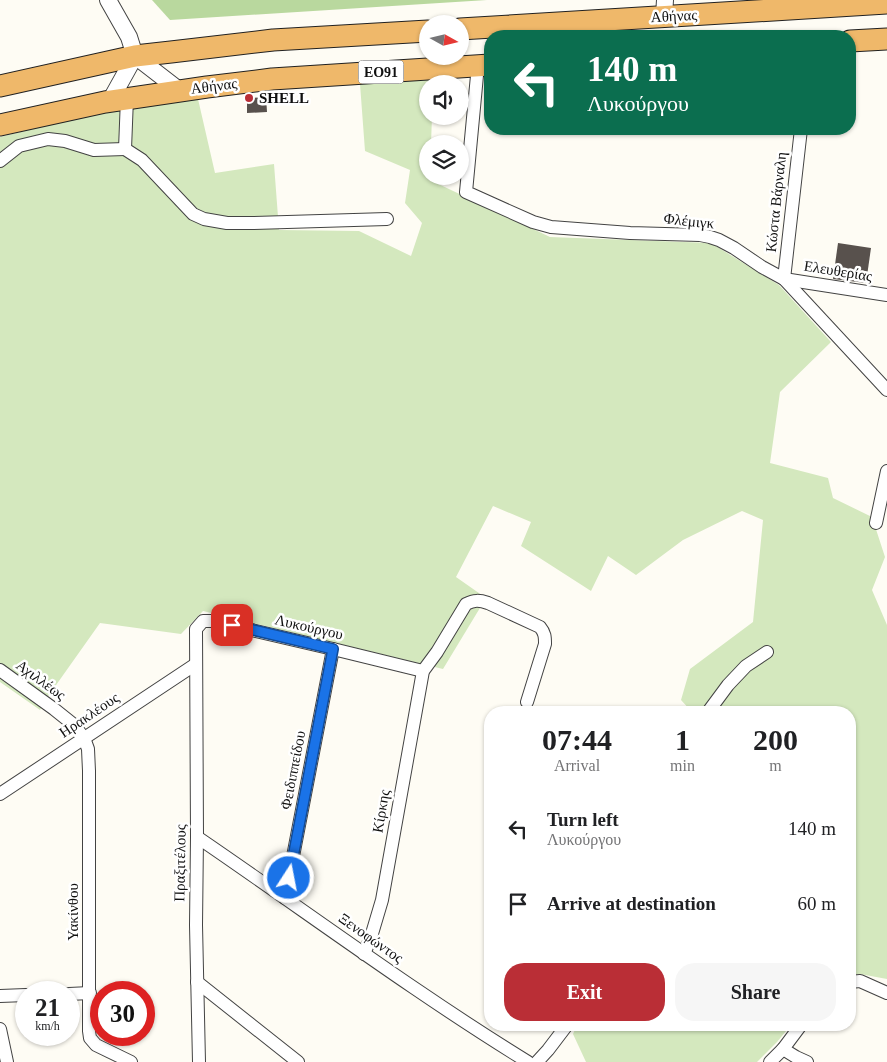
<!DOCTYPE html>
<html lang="en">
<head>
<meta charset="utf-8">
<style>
  body { margin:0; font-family:Georgia,serif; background:#f6f6f6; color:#202124; height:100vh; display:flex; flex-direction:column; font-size:19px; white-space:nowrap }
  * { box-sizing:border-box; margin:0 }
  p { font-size:16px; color:#757577 }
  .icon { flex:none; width:28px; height:28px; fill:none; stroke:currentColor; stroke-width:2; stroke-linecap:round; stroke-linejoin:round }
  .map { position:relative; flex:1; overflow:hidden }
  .details { position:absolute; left:484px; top:706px; width:372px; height:325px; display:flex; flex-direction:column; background:#fff; border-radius:20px; box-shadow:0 1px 4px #0004 }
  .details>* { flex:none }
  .banner { position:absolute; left:484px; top:30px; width:372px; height:105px; border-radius:20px; box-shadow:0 1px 4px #0004; background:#0b6e4f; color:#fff; overflow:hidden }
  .needle { width:32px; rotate:98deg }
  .fabs { position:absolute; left:419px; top:15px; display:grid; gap:10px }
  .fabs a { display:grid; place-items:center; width:50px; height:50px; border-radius:50%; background:#fff; box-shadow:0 1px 4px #0004; font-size:25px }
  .speed { position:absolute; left:15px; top:981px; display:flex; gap:10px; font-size:25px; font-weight:700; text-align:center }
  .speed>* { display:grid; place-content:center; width:65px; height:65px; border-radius:50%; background:#fff; box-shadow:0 1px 4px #0004; line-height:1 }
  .speed small { font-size:12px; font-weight:400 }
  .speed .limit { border:8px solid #d22; background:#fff; color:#111 }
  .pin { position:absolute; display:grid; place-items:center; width:42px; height:42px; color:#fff; margin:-21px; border-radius:10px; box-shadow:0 2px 8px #0006 }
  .me { position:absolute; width:55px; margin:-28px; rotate:11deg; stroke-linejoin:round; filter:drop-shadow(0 0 4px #0008) }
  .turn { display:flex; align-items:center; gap:18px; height:105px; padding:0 20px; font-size:22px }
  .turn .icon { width:65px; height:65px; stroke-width:2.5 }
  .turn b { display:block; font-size:35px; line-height:42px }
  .eta { display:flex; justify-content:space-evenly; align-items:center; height:85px; text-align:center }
  .eta b { font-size:30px; font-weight:700; line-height:35px }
  .action { display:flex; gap:10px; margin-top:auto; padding:10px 20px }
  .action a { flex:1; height:58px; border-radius:20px; background:#ba2e36; color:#fff; font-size:20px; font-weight:700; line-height:58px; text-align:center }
  .action a+a { background:#f6f6f6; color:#202124 }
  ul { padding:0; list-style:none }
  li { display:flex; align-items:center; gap:15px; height:75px; padding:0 20px }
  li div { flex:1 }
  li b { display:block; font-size:19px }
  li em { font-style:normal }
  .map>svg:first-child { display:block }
  .green { fill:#d4e8be }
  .forest { fill:#b9d89e }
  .building { fill:#58514d }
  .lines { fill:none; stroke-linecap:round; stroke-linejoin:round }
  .minor-casing { stroke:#434343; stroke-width:14 }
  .tertiary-casing { stroke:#434343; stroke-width:18 }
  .trunk-casing { stroke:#212121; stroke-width:23 }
  .minor { stroke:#fff; stroke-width:12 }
  .tertiary { stroke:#fff; stroke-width:16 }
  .trunk { stroke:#efb86a; stroke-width:21 }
  .route-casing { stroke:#114b97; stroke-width:12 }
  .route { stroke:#1a73e8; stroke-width:9 }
  .poi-dot { fill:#ba2e36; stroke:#fff; stroke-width:2 }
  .labels { text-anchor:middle; stroke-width:5; stroke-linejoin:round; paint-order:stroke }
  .shield { fill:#fff; stroke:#585858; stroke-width:1 }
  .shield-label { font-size:14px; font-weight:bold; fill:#101010 }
  .street-label { font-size:15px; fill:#101010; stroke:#fff }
  .poi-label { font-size:15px; font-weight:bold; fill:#101010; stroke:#fff; text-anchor:start }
</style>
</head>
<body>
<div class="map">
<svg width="887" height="1062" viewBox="0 0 887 1062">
  <rect width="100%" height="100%" fill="#fefcf4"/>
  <g class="green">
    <path d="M434,79V84H428V116H432L431,144H428V176H430V180L550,237L711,243L779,285L831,342L780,392L770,463L828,478L833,498L872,517L885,557L872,590L887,625V979L860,974L850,975V712H692L681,700L690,669L753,622L763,520L742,511L683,540L636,575L608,556L591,591L521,546L531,522L493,506L456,577L486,598L443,669L203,611L181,634L100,623L49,695L40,710L0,682V137L89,115L198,99L215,173L274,164L279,230L359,231L411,256L422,223L405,203L410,170L365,151L360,84Z"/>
    <path d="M577,1025H791L777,1042L757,1062H586L573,1034Z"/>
  </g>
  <path class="forest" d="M152,0H487L170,20Z"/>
  <g class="building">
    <path d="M266,97L267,112L247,113V98Z"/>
    <path d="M838,243L871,248L866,283L833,279Z"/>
  </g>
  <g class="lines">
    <defs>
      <g id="minor">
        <path d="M478,65L466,192L533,222L551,227L630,233L700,235L710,237L719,240L734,248L762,267L784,279L887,390"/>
        <path d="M127,98L125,149L142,160L193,214L204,219L227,223H253L387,219"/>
        <path d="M0,161L19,146L48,139L65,141L94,150L125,149"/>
        <path d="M784,279L801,129"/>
        <path d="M784,279L887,295"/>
        <path d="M876,523L887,471"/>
        <path d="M0,670L54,709L74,725L84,738L88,749L89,771V1031L90,1038L96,1045L131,1062"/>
        <path d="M708,712L728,685L746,666L767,652"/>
        <path d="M0,794L196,664"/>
        <path d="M197,837C307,912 414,992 528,1062"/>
        <path d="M285,898L333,649"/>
        <path d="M364,954L371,937L382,900L423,671L437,652L466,604C474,600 479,600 488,603L540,627C545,633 545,637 545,644L527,702"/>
        <path d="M197,982L298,1062"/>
        <path d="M850,982L860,981L887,993"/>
        <path d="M69,994L90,993"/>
        <path d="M0,996L26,995"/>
        <path d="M0,1029L7,1062"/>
        <path d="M783,1049L796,1057L807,1062"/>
        <path d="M199,1062L196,925L197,837L196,629L203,621H213L333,649L423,671"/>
        <path d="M537,1062L548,1050L567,1025"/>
        <path d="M770,1062L783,1049L801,1025"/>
      </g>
      <g id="tertiary">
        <path d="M108,0L129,37L135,56"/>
        <path d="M664,16L665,0"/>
        <path d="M135,56L179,90"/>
        <path d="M110,101L135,56"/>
      </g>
      <g id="trunk">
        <path d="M460,29L887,3"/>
        <path d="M850,41L887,39"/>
        <path d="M0,86L135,56L171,52L273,40L428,31"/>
        <path d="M0,125L105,102L207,87L272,79L490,65"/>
      </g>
    </defs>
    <use href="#minor" class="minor-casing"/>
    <use href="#tertiary" class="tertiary-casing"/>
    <use href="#trunk" class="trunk-casing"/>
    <use href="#minor" class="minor"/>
    <use href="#tertiary" class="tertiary"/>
    <use href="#trunk" class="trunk"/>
  </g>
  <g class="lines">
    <defs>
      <path id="route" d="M232,625L333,649L289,878"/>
    </defs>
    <use href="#route" class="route-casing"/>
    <use href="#route" class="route"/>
  </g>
  <circle class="poi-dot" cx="249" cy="98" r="5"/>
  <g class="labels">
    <rect class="shield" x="358.5" y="60.5" width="45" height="23" rx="4"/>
    <g class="shield-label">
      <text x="381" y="77">ΕΟ91</text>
    </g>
    <g class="street-label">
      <text transform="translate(674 16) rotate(-3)" y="5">Αθήνας</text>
      <text transform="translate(214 86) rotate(-7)" y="5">Αθήνας</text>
      <text transform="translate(776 202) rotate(-84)" y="5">Κώστα Βάρναλη</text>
      <text transform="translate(689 221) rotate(6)" y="5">Φλέμιγκ</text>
      <text transform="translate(838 271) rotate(9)" y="5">Ελευθερίας</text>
      <text transform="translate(309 627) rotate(13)" y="5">Λυκούργου</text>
      <text transform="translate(41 680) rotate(36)" y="5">Αχιλλέως</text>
      <text transform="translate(89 715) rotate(-34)" y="5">Ηρακλέους</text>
      <text transform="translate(293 770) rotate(-79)" y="5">Φειδιππείδου</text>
      <text transform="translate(381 811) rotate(-80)" y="5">Κίρκης</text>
      <text transform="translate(180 863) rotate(-89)" y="5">Πραξιτέλους</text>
      <text transform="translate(73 912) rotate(-90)" y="5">Υακίνθου</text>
      <text transform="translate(371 938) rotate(35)" y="5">Ξενοφώντος</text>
    </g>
    <g class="poi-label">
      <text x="259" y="103">SHELL</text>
    </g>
  </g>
</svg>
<div class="fabs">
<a><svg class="needle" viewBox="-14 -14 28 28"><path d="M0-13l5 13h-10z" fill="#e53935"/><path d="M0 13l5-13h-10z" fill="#757577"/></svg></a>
<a><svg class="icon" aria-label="sound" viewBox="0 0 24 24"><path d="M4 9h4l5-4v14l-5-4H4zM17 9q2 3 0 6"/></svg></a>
<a><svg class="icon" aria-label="layers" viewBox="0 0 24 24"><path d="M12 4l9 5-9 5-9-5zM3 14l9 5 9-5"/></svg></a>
</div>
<div class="speed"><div>21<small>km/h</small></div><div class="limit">30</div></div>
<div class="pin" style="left:232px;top:625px;background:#d93025"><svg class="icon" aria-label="arrive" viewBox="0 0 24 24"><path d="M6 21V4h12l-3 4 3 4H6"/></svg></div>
<svg class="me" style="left:289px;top:878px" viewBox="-20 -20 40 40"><circle r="17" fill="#1a73e8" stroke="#fff" stroke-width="3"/><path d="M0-11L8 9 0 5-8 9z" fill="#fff"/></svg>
<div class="banner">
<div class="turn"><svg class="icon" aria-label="left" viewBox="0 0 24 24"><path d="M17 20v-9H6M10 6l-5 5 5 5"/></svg><div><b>140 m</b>Λυκούργου</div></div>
</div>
<section class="details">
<div class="eta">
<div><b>07:44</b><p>Arrival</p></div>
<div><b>1</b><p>min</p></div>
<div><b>200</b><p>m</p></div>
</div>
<ul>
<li><svg class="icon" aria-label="left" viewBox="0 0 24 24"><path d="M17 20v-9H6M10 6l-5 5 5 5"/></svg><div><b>Turn left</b><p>Λυκούργου</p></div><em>140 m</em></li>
<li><svg class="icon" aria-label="arrive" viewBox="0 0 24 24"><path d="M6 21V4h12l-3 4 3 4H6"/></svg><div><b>Arrive at destination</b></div><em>60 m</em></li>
</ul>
<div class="action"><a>Exit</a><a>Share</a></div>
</section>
</div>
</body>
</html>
